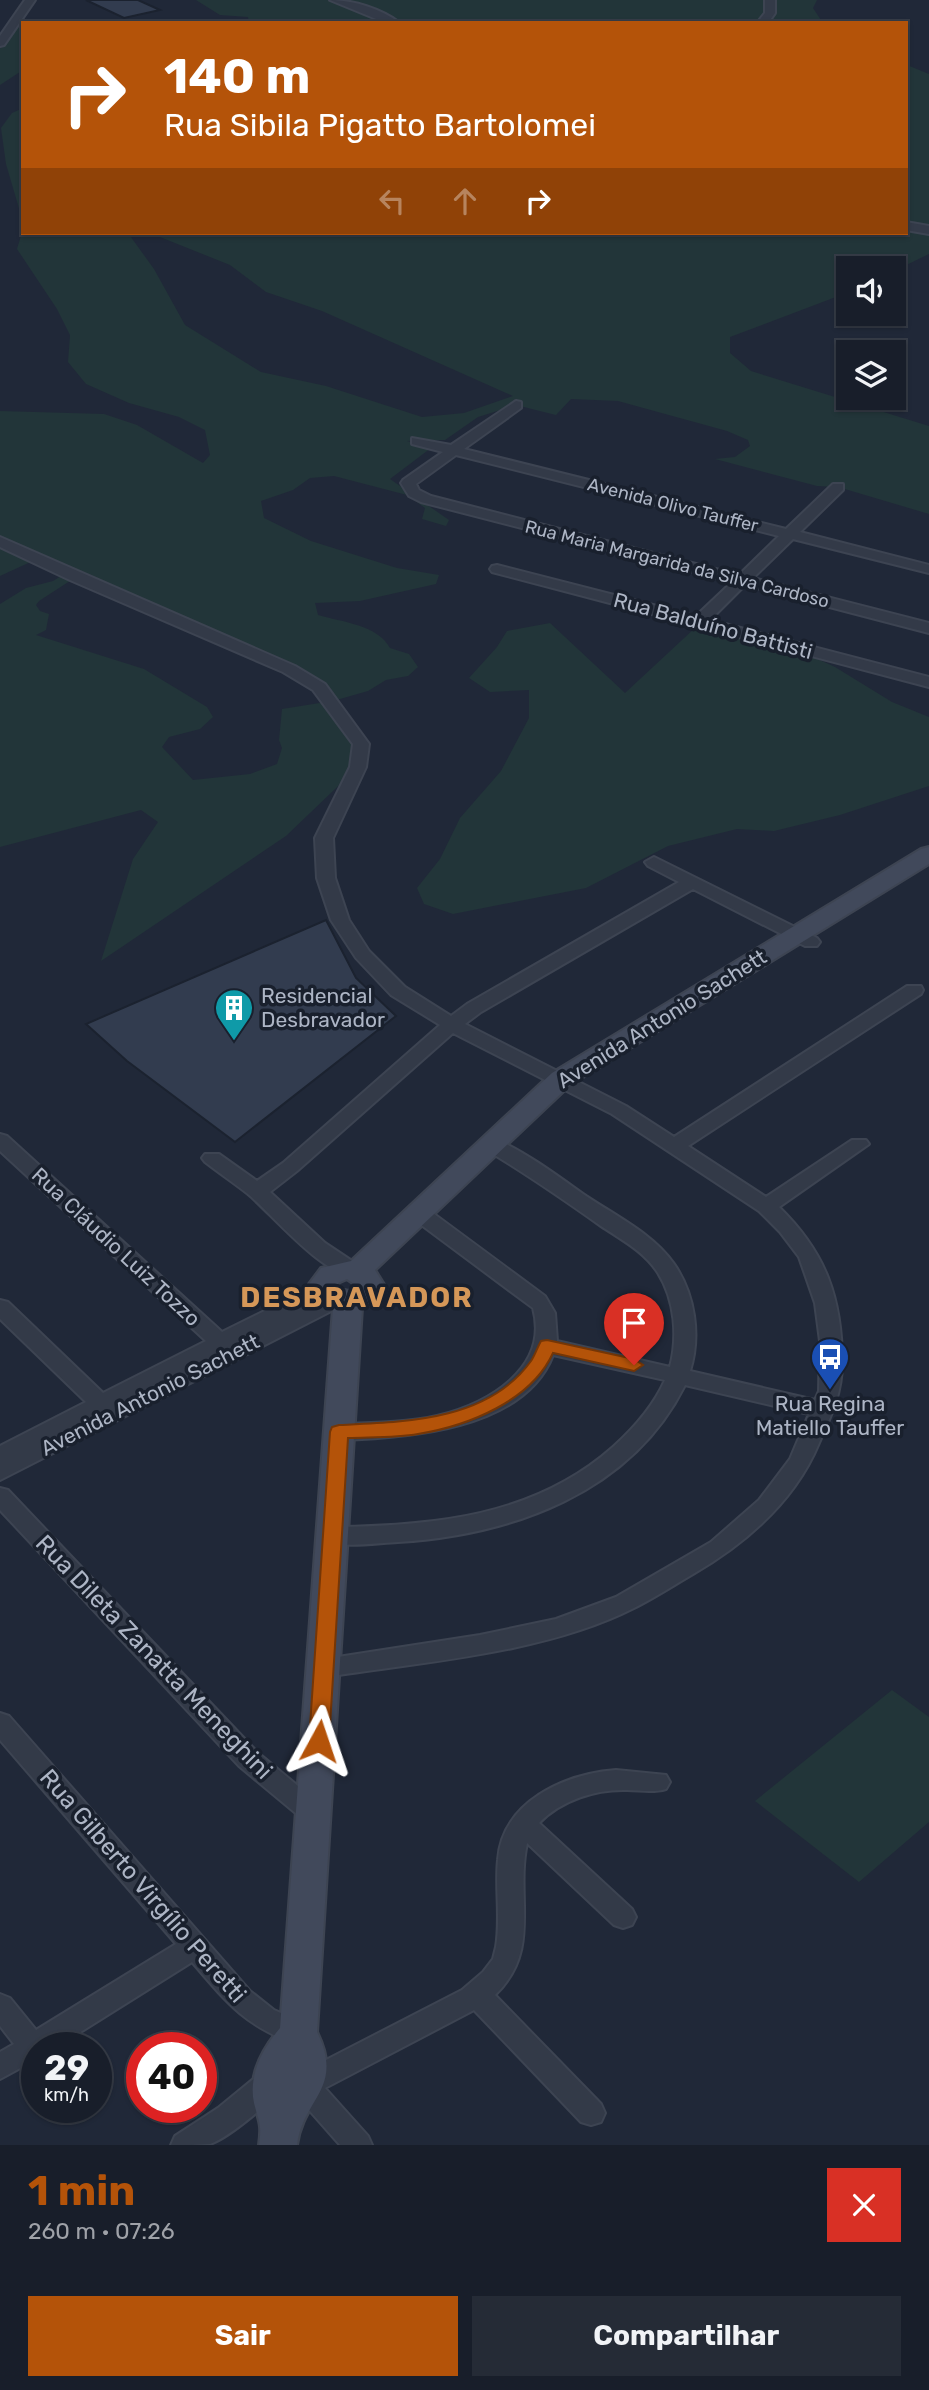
<!DOCTYPE html>
<html lang="pt">
<head>
<meta charset="utf-8">
<style>
  body { margin:0; font-family:Rubik,sans-serif; background:#252b36; color:#f1f3f6; height:100vh; display:flex; flex-direction:column; font-size:26px; white-space:nowrap }
  * { box-sizing:border-box; margin:0 }
  p { font-size:23px; color:#9fa2a8 }
  .icon { flex:none; width:38px; height:38px; fill:none; stroke:currentColor; stroke-width:2; stroke-linecap:round; stroke-linejoin:round }
  .map { position:relative; height:2145px; overflow:hidden }
  .side { display:flex; flex-direction:column; background:#181e2a; flex:1 }
  .side>* { flex:none }
  .hud { position:absolute; left:21px; top:21px; width:887px; height:214px; border-radius:0px; box-shadow:0 2px 5px #0004,0 0 0 2px #363c47; background:#b45309; color:#fff; overflow:hidden }
  .controls { position:absolute; left:836px; top:256px; display:grid; gap:14px }
  .controls a { display:grid; place-items:center; width:70px; height:70px; border-radius:0px; background:#181e2a; box-shadow:0 2px 5px #0004,0 0 0 2px #363c47; font-size:35px }
  .speed { position:absolute; left:21px; top:2032px; display:flex; gap:14px; font-size:35px; font-weight:700; text-align:center }
  .speed>* { display:grid; place-content:center; width:91px; height:91px; border-radius:50%; background:#181e2a; box-shadow:0 2px 5px #0004,0 0 0 2px #363c47; line-height:1 }
  .speed small { font-size:18px; font-weight:400 }
  .speed .limit { border:10px solid #d22; background:#fff; color:#111 }
  .pin { position:absolute; display:grid; place-items:center; width:60px; height:60px; color:#fff; margin:-72px -30px; border-radius:50% 50% 50% 0; rotate:-45deg; box-shadow:0 0 7px #0007 }
  .pin .icon { rotate:45deg }
  .me { position:absolute; width:77px; margin:-38px; rotate:5deg; stroke-linejoin:round; filter:drop-shadow(0 0 5px #0008) }
  .turn { display:flex; align-items:center; gap:24px; height:147px; padding:0 28px; font-size:32px }
  .turn .icon { width:91px; height:91px; stroke-width:2.5 }
  .turn b { display:block; font-size:49px; line-height:60px }
  .lanes { display:flex; align-items:center; height:66px; padding:0 28px; background:#0003; justify-content:center; gap:35px; direction:ltr }
  .lanes .off { opacity:.35 }
  .round { display:grid; place-items:center; flex:none; width:74px; height:74px; border-radius:0px; background:#252b36 }
  .headline { display:flex; align-items:center; justify-content:space-between; height:119px; padding:0 28px }
  h1 { font-size:42px; font-weight:700; line-height:52px; color:#b45309 }
  .cta { display:flex; gap:14px; margin-top:auto; padding:14px 28px }
  .cta a { flex:1; height:80px; border-radius:0px; background:#b45309; color:#fff; font-size:28px; font-weight:700; line-height:80px; text-align:center }
  .cta a+a { background:#252b36; color:#f1f3f6 }
  .map>svg:first-child { display:block }
  .green { fill:#223539; fill-rule:evenodd }
  .building { fill:#323c4f; stroke:#1b222f; stroke-width:2 }
  .lines { fill:none; stroke-linecap:round; stroke-linejoin:round }
  .street-casing { stroke:#3d4452; stroke-width:4 }
  .secondary-casing { stroke:#3d4452; stroke-width:4 }
  .street { fill:#333a48; fill-rule:evenodd }
  .secondary { fill:#41495b; fill-rule:evenodd }
  .route { fill:#b45309; stroke:#753606; stroke-width:2 }
  .labels { text-anchor:middle; stroke-width:7; stroke-linejoin:round; paint-order:stroke }
  .far-street-label { font-size:18px; fill:#adb5c5; stroke:#19202d }
  .street-label { font-size:21px; fill:#adb5c5; stroke:#19202d }
  .poi-label { font-size:21px; fill:#adb5c5; stroke:#19202d; text-anchor:start }
  .near-street-label { font-size:24px; fill:#adb5c5; stroke:#19202d }
  .district-label { font-size:28px; font-weight:bold; letter-spacing:2px; fill:#d59758; stroke:#19202d }
</style>
</head>
<body>
<div class="map">
<svg width="929" height="2145" viewBox="0 0 929 2145">
  <rect width="100%" height="100%" fill="#202838"/>
  <g class="green">
    <path d="M196,0H817L813,8L823,23H249L248,17L220,15Z"/>
    <path d="M23,25V70L0,85V43L12,27Z"/>
    <path d="M907,65L929,74V254L894,271V268H849V292L730,337V353L751,371L929,426V514L838,487L817,486L715,459L735,457L750,446L748,440L727,431L618,401L571,399L556,415L516,405L478,417L445,440L407,441L431,448L390,479L449,520L446,526L422,519L425,508L407,495L334,476L310,478L293,490L261,501L264,518L311,541L397,568L439,575L436,584L360,601L315,603L318,615C342,622 378,625 390,648L409,654L418,667L408,676L386,680L368,691L333,701L361,744L358,767L286,836L101,961L133,859L158,822L141,810L0,847V604L26,588L53,581L66,573L37,559L0,576V411L104,414L137,425L203,463L210,455L205,430L179,417L129,403L86,384L68,362L70,335L57,309L17,249L23,229V233H128L154,269L185,325L261,372L326,386L422,417L464,413L513,396L322,311L266,292L230,265L150,233H906ZM76,577L319,687L332,701L282,709L279,740L282,748L277,764L250,774L193,780L162,747L169,737L200,729L213,717L207,707L144,669L36,635L46,630L49,614L40,611L36,605L39,601Z"/>
    <path d="M23,108V222L6,164L1,128L12,113Z"/>
    <path d="M550,623L625,693L696,627L811,656L835,667L892,702L929,717V786L840,815L774,831L737,829L668,846L586,888L453,914L424,904L417,888L440,859L460,818L501,771L529,718V690L490,692L469,678L497,647L507,631Z"/>
    <path d="M892,1690L929,1717V1822L859,1882L755,1801Z"/>
  </g>
  <g class="building">
    <path d="M86,0H138L160,10L124,18Z"/>
    <path d="M326,920L356,978L396,1016L235,1142L127,1061L86,1024Z"/>
  </g>
  <g class="lines">
    <defs>
      <g id="street">
        <path d="M25,0H35L4,45L0,46V36Z"/>
        <path d="M330,0C353,0 381,9 400,23H386Z"/>
        <path d="M765,0H775V13L768,23H757L765,13Z"/>
        <path d="M906,222L929,226V234L906,230Z"/>
        <path d="M516,401L521,402V408L464,449L786,529L833,484H843V490L800,532L929,565V573L793,539L753,578L929,623V633L745,585L710,620L929,677V687L492,572L490,569L492,566L497,565L696,616L732,582L421,502L409,496L401,483L403,480L443,452L412,444V438L451,445ZM456,455L779,536L739,575L431,496L419,490L416,484Z"/>
        <path d="M0,537L295,666L325,684L369,744L366,767L333,838L335,878L349,920L369,951L405,987L451,1016L467,1004L679,882L648,866L645,862L654,857L817,938L820,942L817,946H805L693,889L481,1012L465,1024L626,1106L674,1137L907,986H921L923,990L921,994L688,1146L766,1197L852,1140H866L869,1144L779,1207C826,1253 842,1298 842,1363C842,1393 831,1416 819,1443C795,1501 746,1543 693,1574C674,1585 654,1598 634,1608C546,1653 422,1662 325,1677L316,1675L313,1668L316,1661L325,1659L480,1635L556,1619L616,1597L711,1542L759,1500L790,1459L809,1414L685,1385C631,1493 512,1535 398,1542C375,1543 346,1548 324,1541L320,1535L324,1529L332,1527C433,1526 534,1517 613,1447C634,1428 653,1407 665,1380L553,1355C524,1430 407,1438 339,1440L331,1438L328,1432L331,1426L339,1424C372,1423 405,1423 437,1416C487,1404 550,1369 533,1308L412,1218L409,1213L412,1208H426L545,1296L555,1313L557,1341L670,1367C678,1337 675,1300 658,1273C645,1252 622,1240 601,1226C563,1199 525,1173 485,1149L482,1145L485,1141C491,1139 495,1139 500,1141C530,1155 559,1177 586,1196C616,1216 653,1234 674,1264C695,1294 701,1336 690,1371L815,1400L819,1391L820,1341L815,1303L799,1257L780,1232L759,1211L612,1114L453,1033L297,1171L270,1192L325,1243L358,1265L361,1270L358,1275C329,1283 271,1213 248,1194C234,1183 219,1173 205,1162L202,1158L205,1154H219L257,1181L283,1163L440,1025L391,995L356,958L331,920L317,878L315,838L350,767L353,744L313,690L283,672L70,580L0,547Z"/>
        <path d="M0,1134L7,1136L222,1332L323,1282L330,1284L334,1289L320,1299L336,1293L343,1295L347,1300L343,1305L0,1480V1446L86,1402L0,1319V1300L8,1302L103,1393L206,1341L0,1151Z"/>
        <path d="M0,1488L8,1490L257,1752L322,1806L326,1813L322,1820L313,1823L304,1820L239,1766L0,1510Z"/>
        <path d="M0,1713L9,1716L250,1991L274,2010L308,2025L312,2033L308,2041L298,2045C245,2026 227,2003 192,1962L55,2048H37V2059L0,2079V2052L14,2044L0,2026V1994L10,1998L36,2030L176,1944L0,1740Z"/>
        <path d="M616,1770L666,1775L670,1782L666,1789C653,1793 640,1790 627,1790C596,1789 561,1800 539,1823L632,1909L636,1917L632,1925L623,1928L614,1925L527,1843C515,1899 542,1950 495,1995L601,2104L605,2113L601,2122L591,2125L581,2122L474,2010L325,2088L368,2136L372,2145H340L295,2094L291,2085L295,2076L462,1990L483,1972L493,1959L496,1947C501,1918 495,1889 498,1860C502,1802 564,1774 616,1770Z"/>
        <path d="M272,2069L282,2072L286,2081C278,2098 228,2138 210,2144C199,2145 182,2145 171,2145L175,2136L218,2108L262,2072Z"/>
      </g>
      <path id="secondary" d="M929,847V864L570,1085L375,1270L385,1286L373,1303L362,1308L317,2032C345,2089 303,2098 297,2145H259C262,2123 259,2123 254,2103C248,2075 263,2048 280,2028L333,1308L316,1301L309,1284L321,1268L351,1261L552,1073L921,849ZM347,1279L357,1286L349,1291L339,1289L338,1283Z"/>
    </defs>
    <use href="#street" class="street-casing"/>
    <use href="#secondary" class="secondary-casing"/>
    <use href="#street" class="street"/>
    <use href="#secondary" class="secondary"/>
  </g>
  <path class="route" d="M547,1340L634,1359L643,1365L634,1371L553,1353C531,1401 468,1426 418,1434C396,1438 371,1437 348,1438L329,1741L326,1746L319,1749L312,1746L309,1741L330,1432L332,1427L339,1425C406,1422 488,1421 531,1361C535,1355 537,1348 541,1341Z"/>
  <defs>
    <symbol id="building-pin" viewBox="-11 -11 22 30"><path d="M0 17L-7.5 6A9.5 9.5 0 1 1 7.5 6Z" fill="#0f9aa8" stroke="#19202d"/><path d="M-4-6H4V6H1V3H-1V6H-4ZM-2.5-4.3h1.7v1.8h-1.7ZM.8-4.3h1.7v1.8H.8ZM-2.5-1h1.7V.8h-1.7ZM.8-1h1.7V.8H.8Z" fill="#fff"/></symbol>
    <symbol id="bus-pin" viewBox="-11 -11 22 30"><path d="M0 17L-7.5 6A9.5 9.5 0 1 1 7.5 6Z" fill="#1a4fb4" stroke="#19202d"/><path d="M-5-6H5V4H4V6H2V4H-2V6H-4V4H-5ZM-3.5-4V0h7V-4ZM-3.5 1.2v1.5H-2V1.2ZM2 1.2v1.5H3.5V1.2Z" fill="#fff"/></symbol>
  </defs>
  <g fill-rule="evenodd">
    <use href="#building-pin" x="212" y="986" width="44" height="60"/>
    <use href="#bus-pin" x="808" y="1335" width="44" height="60"/>
  </g>
  <g class="labels">
    <g class="far-street-label">
      <text transform="translate(673 505) rotate(14)" y="6">Avenida Olivo Tauffer</text>
      <text transform="translate(677 564) rotate(14)" y="6">Rua Maria Margarida da Silva Cardoso</text>
    </g>
    <g class="street-label">
      <text transform="translate(713 626) rotate(15)" y="7">Rua Balduíno Battisti</text>
      <text transform="translate(662 1019) rotate(-32)" y="7">Avenida Antonio Sachett</text>
      <text transform="translate(116 1247) rotate(43)" y="7">Rua Cláudio Luiz Tozzo</text>
      <text transform="translate(150 1395) rotate(-27)" y="7">Avenida Antonio Sachett</text>
    </g>
    <g class="poi-label">
      <text x="261" y="1003">Residencial<tspan x="261" dy="24">Desbravador</tspan></text>
      <text x="830" y="1411" text-anchor="middle">Rua Regina<tspan x="830" dy="24">Matiello Tauffer</tspan></text>
    </g>
    <g class="near-street-label">
      <text transform="translate(154 1657) rotate(46)" y="8">Rua Dileta Zanatta Meneghini</text>
      <text transform="translate(143 1886) rotate(49)" y="8">Rua Gilberto Virgílio Peretti</text>
    </g>
    <g class="district-label">
      <text x="357" y="1307">DESBRAVADOR</text>
    </g>
  </g>
</svg>
<div class="controls">
<a><svg class="icon" aria-label="sound" viewBox="0 0 24 24"><path d="M4 9h4l5-4v14l-5-4H4zM17 9q2 3 0 6"/></svg></a>
<a><svg class="icon" aria-label="layers" viewBox="0 0 24 24"><path d="M12 4l9 5-9 5-9-5zM3 14l9 5 9-5"/></svg></a>
</div>
<div class="speed"><div>29<small>km/h</small></div><div class="limit">40</div></div>
<div class="pin" style="left:634px;top:1365px;background:#d93025"><svg class="icon" aria-label="arrive" viewBox="0 0 24 24"><path d="M6 21V4h12l-3 4 3 4H6"/></svg></div>
<svg class="me" style="left:319px;top:1741px" viewBox="-20 -20 40 40"><path d="M0-17L14 15 0 8-14 15z" fill="#b45309" stroke="#fff" stroke-width="4"/></svg>
<div class="hud">
<div class="turn"><svg class="icon" aria-label="right" viewBox="0 0 24 24"><path d="M7 20v-9h11M14 6l5 5-5 5"/></svg><div><b>140 m</b>Rua Sibila Pigatto Bartolomei</div></div>
<div class="lanes"><svg class="icon off" aria-label="left" viewBox="0 0 24 24"><path d="M17 20v-9H6M10 6l-5 5 5 5"/></svg><svg class="icon off" aria-label="ahead" viewBox="0 0 24 24"><path d="M12 20V5M6 11l6-6 6 6"/></svg><svg class="icon" aria-label="right" viewBox="0 0 24 24"><path d="M7 20v-9h11M14 6l5 5-5 5"/></svg></div>
</div>
</div>
<section class="side">
<div class="headline"><div><h1>1 min</h1><p>260 m · 07:26</p></div><a class="round" style="background:#d93025;color:#fff"><svg class="icon" aria-label="close" viewBox="0 0 24 24"><path d="M6 6l12 12M18 6L6 18"/></svg></a></div>
<div class="cta"><a>Sair</a><a>Compartilhar</a></div>
</section>
</body>
</html>
